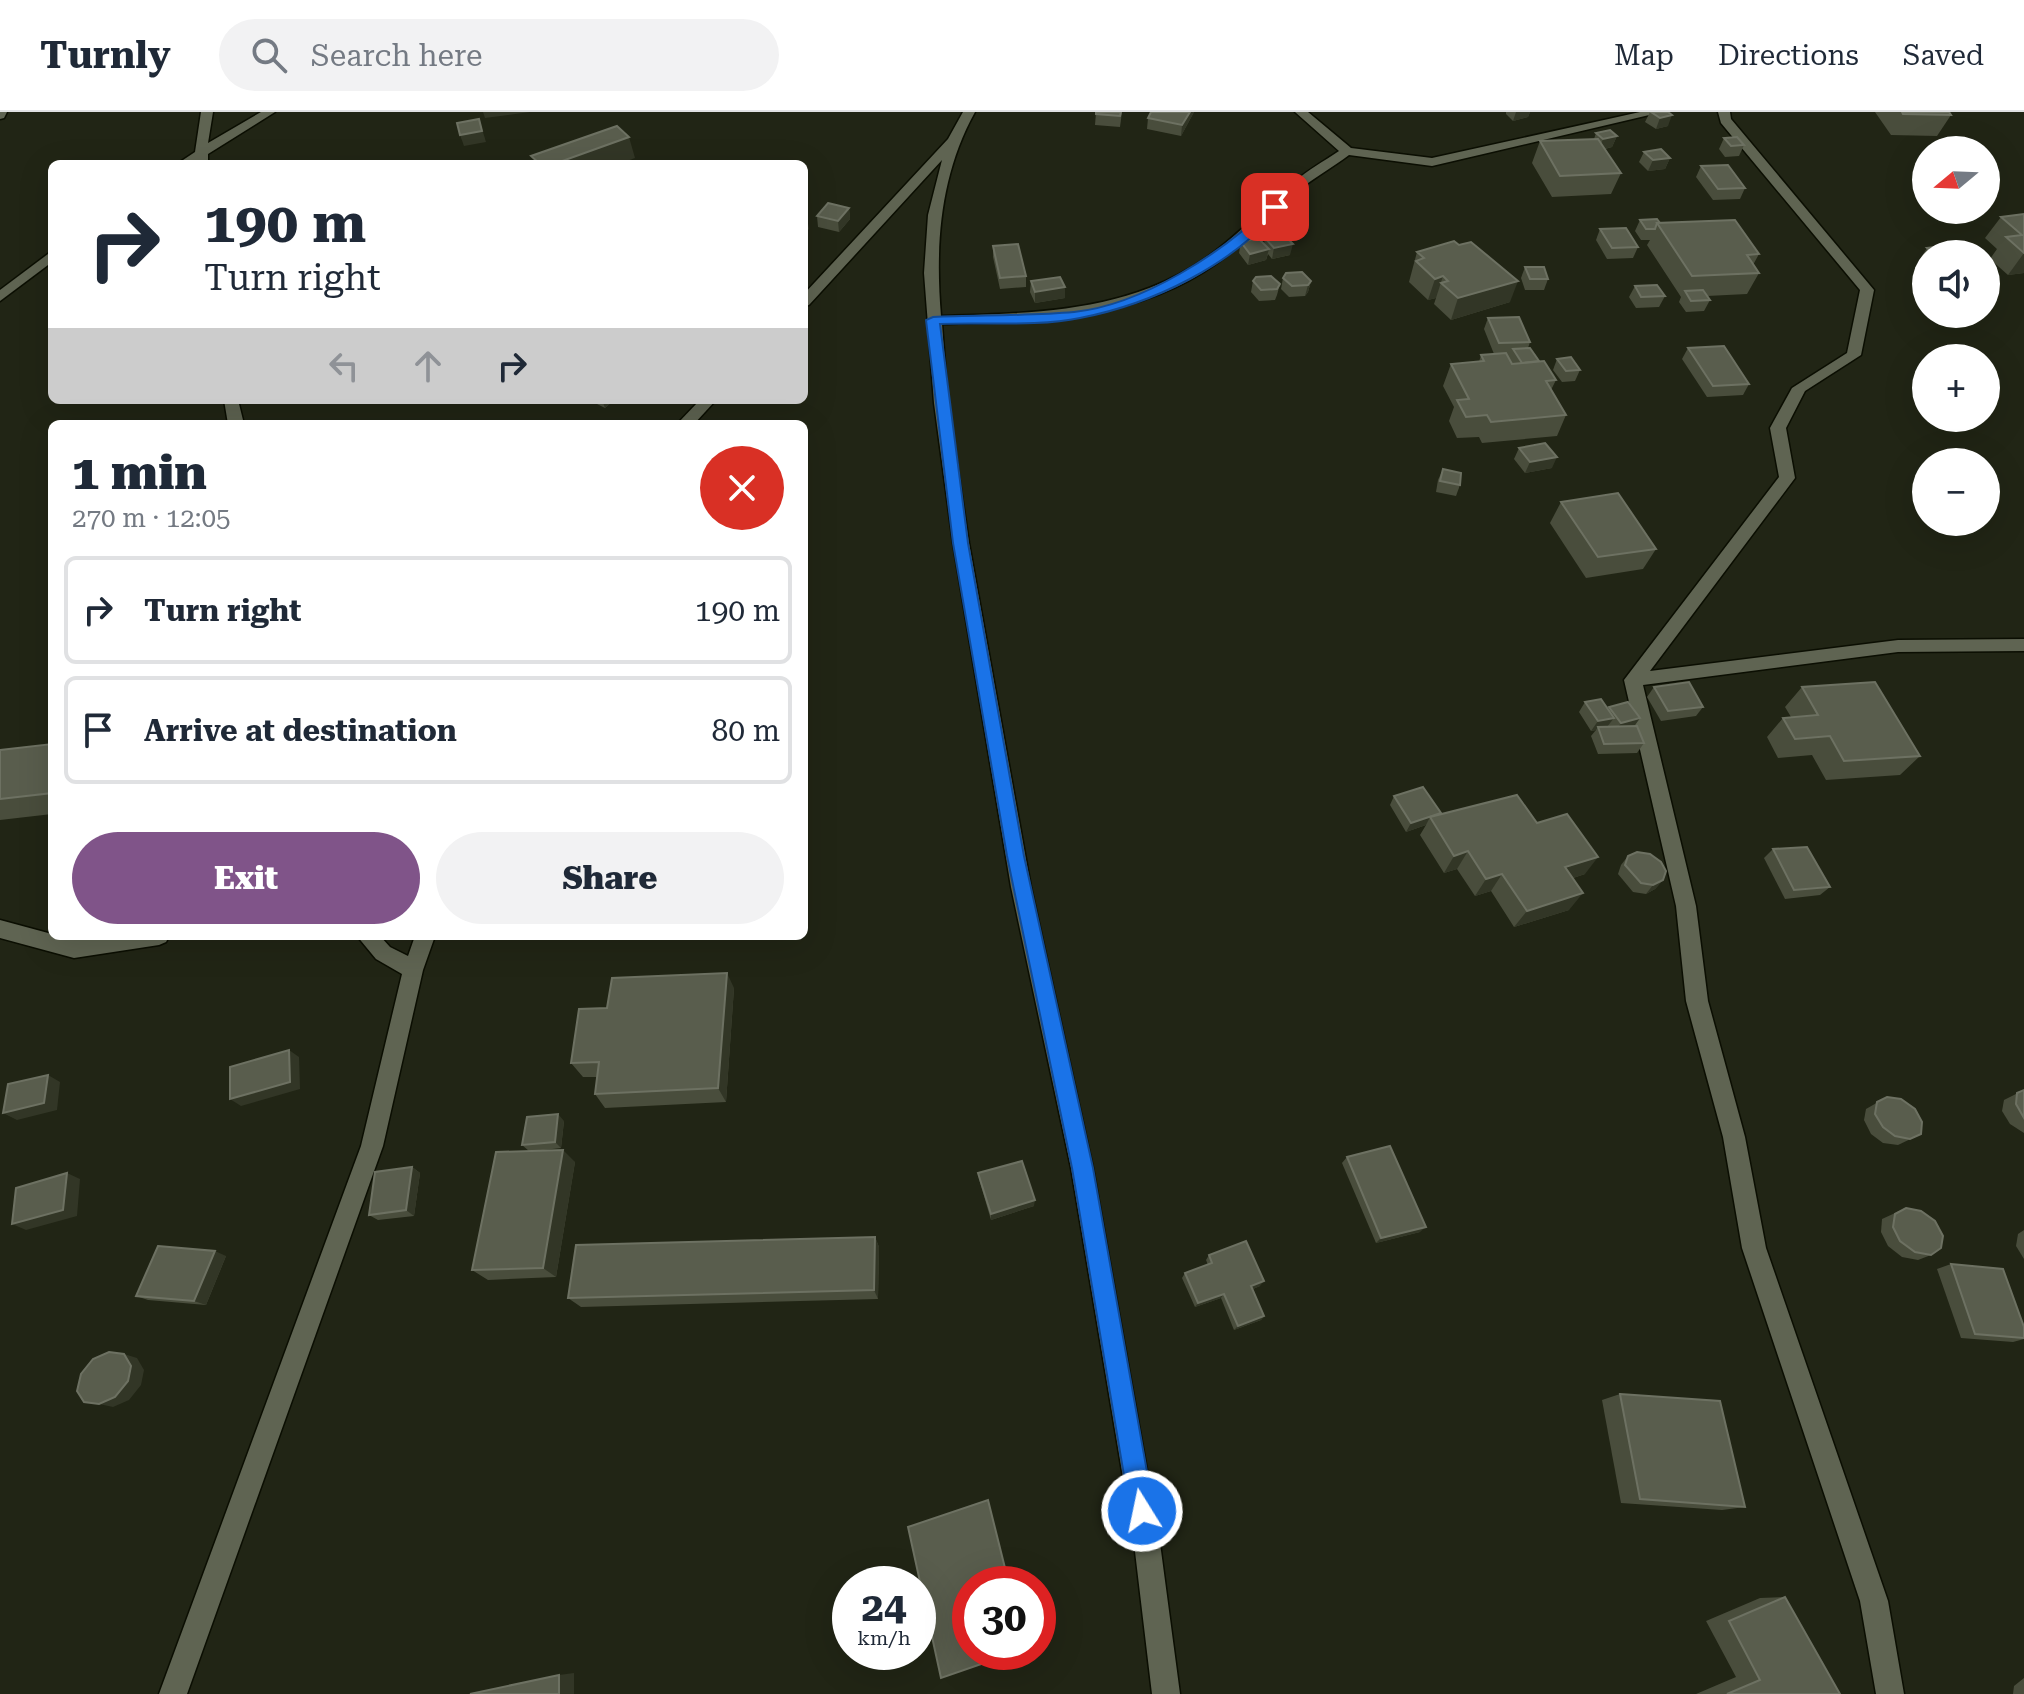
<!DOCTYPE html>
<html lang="en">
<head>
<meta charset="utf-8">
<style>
  body { margin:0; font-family:"Roboto Serif",serif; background:#f2f2f3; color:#1f2937; height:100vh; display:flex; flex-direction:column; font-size:30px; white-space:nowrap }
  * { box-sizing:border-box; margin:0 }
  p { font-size:26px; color:#747a83 }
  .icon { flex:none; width:44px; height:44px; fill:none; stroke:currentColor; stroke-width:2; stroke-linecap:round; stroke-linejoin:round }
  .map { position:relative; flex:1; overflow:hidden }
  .side { position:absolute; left:48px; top:308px; width:760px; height:520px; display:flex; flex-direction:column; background:#fff; border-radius:12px; box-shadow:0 8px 32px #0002 }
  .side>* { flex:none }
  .top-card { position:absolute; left:48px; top:48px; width:760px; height:244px; border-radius:12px; box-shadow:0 8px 32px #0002; background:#fff; color:#1f2937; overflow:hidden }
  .needle { width:52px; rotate:251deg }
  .tools { position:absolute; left:1912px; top:24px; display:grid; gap:16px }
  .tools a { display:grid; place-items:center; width:88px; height:88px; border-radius:50%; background:#fff; box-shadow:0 8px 32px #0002; font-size:40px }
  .speed { position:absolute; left:832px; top:1454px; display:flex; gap:16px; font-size:40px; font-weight:700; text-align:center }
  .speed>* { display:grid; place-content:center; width:104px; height:104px; border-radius:50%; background:#fff; box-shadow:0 8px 32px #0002; line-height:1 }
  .speed small { font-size:20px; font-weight:400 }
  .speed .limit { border:12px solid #d22; background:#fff; color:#111 }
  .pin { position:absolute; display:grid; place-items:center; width:68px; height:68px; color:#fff; margin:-34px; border-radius:16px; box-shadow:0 4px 12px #0006 }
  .me { position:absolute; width:88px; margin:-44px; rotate:350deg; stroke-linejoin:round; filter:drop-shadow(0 0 6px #0008) }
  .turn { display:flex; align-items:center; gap:28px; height:168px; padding:0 24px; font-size:36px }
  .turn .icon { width:104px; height:104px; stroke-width:2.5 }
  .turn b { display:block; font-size:56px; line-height:68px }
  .lanes { display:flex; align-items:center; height:76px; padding:0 24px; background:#0003; justify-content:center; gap:40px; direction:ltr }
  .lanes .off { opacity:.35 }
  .round { display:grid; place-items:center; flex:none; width:84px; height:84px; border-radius:42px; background:#f2f2f3 }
  .summary { display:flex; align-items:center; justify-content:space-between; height:136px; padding:0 24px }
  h1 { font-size:48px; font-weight:800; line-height:60px }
  .cta { display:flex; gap:16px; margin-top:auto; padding:16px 24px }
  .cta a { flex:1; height:92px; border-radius:48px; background:#805489; color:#fff; font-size:32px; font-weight:800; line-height:92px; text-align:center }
  .cta a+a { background:#f2f2f3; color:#1f2937 }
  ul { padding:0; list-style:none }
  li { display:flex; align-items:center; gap:24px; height:108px; margin:0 16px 12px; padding:0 8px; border:4px solid #e0e1e3; border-radius:12px }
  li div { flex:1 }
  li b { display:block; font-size:30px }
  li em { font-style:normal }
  header { display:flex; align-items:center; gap:48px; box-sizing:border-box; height:112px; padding:0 40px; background:#fff; border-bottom:2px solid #e0e1e3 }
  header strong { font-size:38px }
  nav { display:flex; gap:44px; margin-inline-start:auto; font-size:28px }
  .search { width:560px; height:72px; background:#f2f2f3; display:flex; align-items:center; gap:20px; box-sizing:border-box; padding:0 28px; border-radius:44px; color:#747a83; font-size:30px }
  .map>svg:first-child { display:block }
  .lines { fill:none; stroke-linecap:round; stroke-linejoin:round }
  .minor-casing { stroke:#0b0e02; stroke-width:3 }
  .minor { fill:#5f6452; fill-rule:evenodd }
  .wall { fill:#494d3c }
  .shaded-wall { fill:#323626 }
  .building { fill:#595d4d; stroke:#6d7162; stroke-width:2 }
  .route { fill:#1a73e8; stroke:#114b97; stroke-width:2 }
</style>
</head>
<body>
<header>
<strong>Turnly</strong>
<div class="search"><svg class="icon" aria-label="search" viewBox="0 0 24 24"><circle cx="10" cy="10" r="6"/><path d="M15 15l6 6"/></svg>Search here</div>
<nav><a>Map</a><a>Directions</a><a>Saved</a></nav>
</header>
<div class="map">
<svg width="2024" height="1582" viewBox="0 0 2024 1582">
  <rect width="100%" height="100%" fill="#212515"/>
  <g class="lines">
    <defs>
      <g id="minor">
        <path d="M0,0H7L4,6L0,7Z"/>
        <path d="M201,0H213L208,31L261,0H275L208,42V50L177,52L195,40Z"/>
        <path d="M963,0H975C940,63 935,133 941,204C1034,201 1127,201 1206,146C1238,124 1264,94 1294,70C1308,58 1324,49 1339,39L1295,0H1308L1351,36L1432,46L1640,0H1662L1432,54L1349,43C1333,55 1315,65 1299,78C1272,102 1247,130 1217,151C1136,209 1037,210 942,212L948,291L969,431L1031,775L1093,1056L1160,1431L1180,1582H1152L1134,1431L1071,1056L1011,775L953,431L934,291L924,161L928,103L942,48L809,193L804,194V182L948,27Z"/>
        <path d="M1718,0H1730L1731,7L1874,178L1861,243L1805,279L1786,316L1795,366L1650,559L1898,528L2024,527V539L1898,540L1643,573L1696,794L1708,889L1745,1025L1766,1136L1888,1489L1904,1582H1876L1860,1489L1742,1136L1723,1025L1686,889L1676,794L1624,568L1779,365L1770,316L1792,276L1847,241L1860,178L1721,11Z"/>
        <path d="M52,139V150L0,189V178Z"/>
        <path d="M224,288H238L244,312H228Z"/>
        <path d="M700,288H716L694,312H677Z"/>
        <path d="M0,808L74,828L101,824H169L166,830L159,833L74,846L0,826Z"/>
        <path d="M357,824H380L390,835L408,844L415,824H435L423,858L383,1034L187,1582H159L361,1034L402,862L376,847Z"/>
      </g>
    </defs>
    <use href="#minor" class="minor-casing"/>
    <use href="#minor" class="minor"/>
  </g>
  <g class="wall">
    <path d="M1096,0H1122L1120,15L1095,13Z"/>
    <path d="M1194,0L1181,24L1147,17L1148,6Z"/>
    <path d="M1506,0H1530L1528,5L1513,9L1506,2Z"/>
    <path d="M1650,0H1668V14L1656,17L1645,10Z"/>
    <path d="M1875,0H1949L1951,3L1937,24L1891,23Z"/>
    <path d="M1596,21L1617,24L1612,35L1605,37L1621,61L1611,82L1552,85L1532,51L1540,29L1594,27Z"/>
    <path d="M1724,26L1744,33L1739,44L1725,45L1719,37Z"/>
    <path d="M1644,40L1670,46L1665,57L1648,59L1639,50Z"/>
    <path d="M1701,54L1745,76L1740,87L1713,88L1696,65Z"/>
    <path d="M849,96L850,107L839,120L818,115L817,104Z"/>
    <path d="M2024,102V161L2008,163L1990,147L1997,137L1985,126L2001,105Z"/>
    <path d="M1640,108L1660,111L1759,142L1753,153L1759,161L1747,182L1707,184L1710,188L1704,199L1686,200L1679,190L1681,185L1647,133L1650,128H1641L1635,119Z"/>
    <path d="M1600,117L1638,135L1633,146L1607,147L1596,128Z"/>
    <path d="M1265,126L1290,143L1272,147L1268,142L1266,148L1248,153L1239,141L1241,130L1264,132Z"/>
    <path d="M993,134L1026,164V175L1000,177L993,145Z"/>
    <path d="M1927,136L1959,142H1926V153L1920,147Z"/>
    <path d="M1417,140L1510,190L1451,208L1434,192L1436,186L1428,188L1409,170Z"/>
    <path d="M1525,155L1548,167L1544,178H1525L1521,166Z"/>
    <path d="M1283,166L1311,169L1308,180L1305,184L1289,185L1281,177Z"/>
    <path d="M1031,169L1065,175V186L1035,191L1030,180Z"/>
    <path d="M1253,169L1280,172L1277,183L1275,188L1259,189L1251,180Z"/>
    <path d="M1635,174L1665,184L1659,195L1636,196L1629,185Z"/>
    <path d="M1488,206L1530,230L1528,236L1556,268L1551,278L1566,303L1557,324L1482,331L1479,325L1457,326L1449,309L1454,295L1443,274L1451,252L1479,250L1481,243L1494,242L1484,217Z"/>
    <path d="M1688,236L1749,272L1743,283L1707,285L1682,247Z"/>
    <path d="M1557,247L1580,258L1575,269L1562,270L1553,258Z"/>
    <path d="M589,288H614L605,296Z"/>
    <path d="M1519,336L1552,356L1525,361L1514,347Z"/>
    <path d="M1443,357L1460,373L1456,384L1436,380L1438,368Z"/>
    <path d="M1561,390L1656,437L1643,457L1586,466L1550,411Z"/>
    <path d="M1654,575L1703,595L1696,604L1661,609L1647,585Z"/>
    <path d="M1802,575L1920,644L1900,663L1826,668L1812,643L1778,646L1767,625L1783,606L1791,605L1785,595Z"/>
    <path d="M1585,590L1608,597L1609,595L1640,606L1634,614L1644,631L1637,641L1598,642L1591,624L1596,618L1591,619L1579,600Z"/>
    <path d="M52,632V702L0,708V638Z"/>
    <path d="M1394,684L1440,703L1537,711L1585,762L1573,766L1569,798L1514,815L1491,779L1475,784L1457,757L1444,761L1420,723L1426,713L1406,720L1390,693Z"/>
    <path d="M1773,737L1830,775L1820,783L1785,787L1764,746Z"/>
    <path d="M1628,744L1663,768L1655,777L1646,782L1633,780L1618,762L1621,753Z"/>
    <path d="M734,876L726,990L605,996L595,982L597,965H583L571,951L607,896Z"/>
    <path d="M2024,978V1021L2010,1012L2002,999L2004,988Z"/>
    <path d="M1887,985L1921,1022L1898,1033L1883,1031L1871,1022L1864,1008L1866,997Z"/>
    <path d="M564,1009L561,1036L535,1039L575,1050L556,1165L488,1168L472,1158L529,1039L522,1033Z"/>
    <path d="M1347,1045L1420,1120L1376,1131L1342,1051Z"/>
    <path d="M412,1055L420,1061L414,1104L378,1108L369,1103Z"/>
    <path d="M978,1061L1034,1094L991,1108L979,1067Z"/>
    <path d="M1906,1096L1931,1143L1918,1148L1902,1145L1888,1134L1881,1120L1882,1107Z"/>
    <path d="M2024,1118V1147L2016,1134L2018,1122Z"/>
    <path d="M875,1125L879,1135L878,1187L581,1195L568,1186Z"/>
    <path d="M1209,1143L1260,1174L1253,1177L1264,1204L1261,1208L1234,1218L1221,1186L1195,1195L1182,1166L1185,1161L1208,1153L1206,1148Z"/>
    <path d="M226,1144L206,1193L148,1188L136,1184Z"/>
    <path d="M1951,1152L2024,1215V1227L2013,1230L1961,1226L1937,1157Z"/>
    <path d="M1620,1282L1745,1395L1722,1398L1621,1391L1602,1288Z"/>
    <path d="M1785,1485L1840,1582H1696L1736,1565L1706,1509L1760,1486Z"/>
    <path d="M2024,1566V1582H2013L2014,1574Z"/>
  </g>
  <g class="shaded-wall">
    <path d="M483,0H530L485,6Z"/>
    <path d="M1190,0H1194L1181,24L1182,13Z"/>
    <path d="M1516,0H1530L1528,5L1513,9Z"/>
    <path d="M1672,3L1668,14L1656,17L1660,6Z"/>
    <path d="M479,7L486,30L464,34L460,23Z"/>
    <path d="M1617,24L1612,35L1599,38L1603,27Z"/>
    <path d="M629,25L635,46L619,52H554Z"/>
    <path d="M1670,46L1665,57L1648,59L1653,48Z"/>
    <path d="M849,96L850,107L839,120L838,109Z"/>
    <path d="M807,106L809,117L804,122V109Z"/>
    <path d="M1293,132L1290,143L1272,147L1274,136Z"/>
    <path d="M1269,137L1266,148L1248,153L1250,142Z"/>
    <path d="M2024,141V161L2008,163Z"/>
    <path d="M1443,164L1436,186L1428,188L1435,167Z"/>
    <path d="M1311,169L1308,180L1305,184L1308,173Z"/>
    <path d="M1518,169L1510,190L1451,208L1458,186Z"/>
    <path d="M1065,175V186L1035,191V180Z"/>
    <path d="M602,288H614L605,296Z"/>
    <path d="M1557,345L1552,356L1525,361L1530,350Z"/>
    <path d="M1614,606L1607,615H1598L1596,618L1591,619L1598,609Z"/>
    <path d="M1640,606L1633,616L1614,621L1621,611Z"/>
    <path d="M1441,701L1436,710L1430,705L1426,713L1406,720L1411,711Z"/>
    <path d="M1468,739L1457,757L1444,761L1454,744Z"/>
    <path d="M1598,745L1585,762L1552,773L1565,755Z"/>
    <path d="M1502,762L1491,779L1475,784L1486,767Z"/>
    <path d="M1663,768L1655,777L1646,782L1653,773Z"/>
    <path d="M1583,781L1569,798L1514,815L1527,799Z"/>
    <path d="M727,861L734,876L726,990L718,976Z"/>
    <path d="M289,938L299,945L300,977L241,994L230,987Z"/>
    <path d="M48,963L60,970L57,998L17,1008L3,1001Z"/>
    <path d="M558,1002L564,1009L561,1036L555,1030Z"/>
    <path d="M563,1038L575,1050L556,1165L543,1156Z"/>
    <path d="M412,1055L420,1061L414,1104L406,1098Z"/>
    <path d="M67,1061L80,1067L77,1104L26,1118L12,1112Z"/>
    <path d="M1035,1088L1034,1094L991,1108V1102Z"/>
    <path d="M1426,1115L1420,1120L1376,1131L1381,1126Z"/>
    <path d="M875,1125L879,1135L878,1187L874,1178Z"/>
    <path d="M215,1139L226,1144L206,1193L194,1189Z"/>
    <path d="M1264,1169L1260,1174L1248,1179L1251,1174Z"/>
    <path d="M1224,1182L1221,1186L1195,1195L1198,1191Z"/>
    <path d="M1264,1204L1261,1208L1234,1218L1238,1214Z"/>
    <path d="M124,1242L137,1246L144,1258L141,1273L129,1288L113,1295L99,1292Z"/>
    <path d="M574,1561V1582H559V1563Z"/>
  </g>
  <g class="building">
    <path d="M1096,0H1121L1120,4L1096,2Z"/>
    <path d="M1151,0H1190L1182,13L1148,6Z"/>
    <path d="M1651,0H1668L1672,3L1660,6Z"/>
    <path d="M1902,0H1949L1951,3L1903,2Z"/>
    <path d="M479,7L482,19L460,23L457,11Z"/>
    <path d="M617,14L629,25L554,52H540L531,44Z"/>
    <path d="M1610,18L1617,24L1603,27L1596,21Z"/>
    <path d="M1737,25L1744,33L1731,34L1724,26Z"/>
    <path d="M1598,27L1621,61L1560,64L1540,29Z"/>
    <path d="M1661,37L1670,46L1653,48L1644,40Z"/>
    <path d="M1728,53L1745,76L1718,77L1701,54Z"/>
    <path d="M828,91L849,96L838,109L817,104Z"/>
    <path d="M2024,102V141L2006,125L2022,123L2001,105Z"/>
    <path d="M1657,107L1660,111H1657L1655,117H1646L1640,108Z"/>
    <path d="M1735,108L1759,142L1747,143L1759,161L1692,164L1657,111Z"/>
    <path d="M1626,116L1638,135L1612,136L1600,117Z"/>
    <path d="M1283,122L1293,132L1274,136L1265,126Z"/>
    <path d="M1258,126L1269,137L1250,142L1241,130Z"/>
    <path d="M1454,129L1459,133L1471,130L1518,169L1458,186L1441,171L1448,169L1443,164L1435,167L1416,149L1424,146L1417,140Z"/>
    <path d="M1018,132L1026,164L1000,166L993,134Z"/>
    <path d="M1950,133L1959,142H1934L1927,136Z"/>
    <path d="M1525,155H1544L1548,167H1530Z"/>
    <path d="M1302,160L1311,169L1308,173L1292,174L1283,166L1286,161Z"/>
    <path d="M1271,164L1280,172L1277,177L1261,178L1253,169L1256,165Z"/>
    <path d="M1060,165L1065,175L1035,180L1031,169Z"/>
    <path d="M1657,173L1665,184L1641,185L1635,174Z"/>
    <path d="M1703,178L1710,188L1691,189L1685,179Z"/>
    <path d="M1519,205L1530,230L1499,231L1488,206Z"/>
    <path d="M1724,234L1749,272L1713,274L1688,236Z"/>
    <path d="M1530,236L1539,249L1522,251L1513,237Z"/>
    <path d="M1506,241L1512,252L1544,249L1556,268L1546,269L1566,303L1491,310L1487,303L1466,305L1457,288L1469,287L1451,252L1484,249L1481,243Z"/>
    <path d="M1571,245L1580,258L1566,259L1557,247Z"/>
    <path d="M1545,331L1557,345L1530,350L1519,336Z"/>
    <path d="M1443,357L1461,361L1460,373L1440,369Z"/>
    <path d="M1618,381L1656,437L1598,445L1561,390Z"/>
    <path d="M1689,570L1703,595L1668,599L1654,575Z"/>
    <path d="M1875,570L1920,644L1844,649L1830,624L1795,627L1783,606L1818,603L1802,575Z"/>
    <path d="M1601,587L1614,606L1598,609L1585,590Z"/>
    <path d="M1628,590L1640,606L1621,611L1609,595Z"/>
    <path d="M1637,614L1644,631L1604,632L1598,615Z"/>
    <path d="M52,632V681L0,687V638Z"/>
    <path d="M1423,675L1441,701L1411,711L1394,684Z"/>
    <path d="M1517,683L1537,711L1567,702L1598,745L1565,755L1583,781L1527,799L1502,762L1486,767L1468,739L1454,744L1430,705Z"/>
    <path d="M1807,735L1830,775L1794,778L1773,737Z"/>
    <path d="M1637,740L1650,742L1661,750L1666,759L1663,768L1653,773L1641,771L1625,753L1628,744Z"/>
    <path d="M727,861L718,976L595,982L599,950L571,951L579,897L607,896L612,866Z"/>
    <path d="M289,938L290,970L230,987V955Z"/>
    <path d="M48,963L44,991L3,1001L8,972Z"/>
    <path d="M2024,978V1006L2016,992L2017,981Z"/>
    <path d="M1887,985L1901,987L1915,997L1922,1010L1921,1022L1910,1027L1895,1024L1883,1015L1875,1002L1877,990Z"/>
    <path d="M558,1002L555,1030L522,1033L527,1005Z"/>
    <path d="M1390,1034L1426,1115L1381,1126L1347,1045Z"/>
    <path d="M563,1038L543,1156L472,1158L496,1040Z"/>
    <path d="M1022,1049L1035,1088L991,1102L978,1061Z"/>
    <path d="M412,1055L406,1098L369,1103L375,1060Z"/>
    <path d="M67,1061L63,1098L12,1112L16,1076Z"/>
    <path d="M1906,1096L1921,1099L1935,1109L1943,1124L1941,1136L1931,1143L1915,1140L1900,1129L1893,1115L1895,1102Z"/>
    <path d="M875,1125L874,1178L568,1186L576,1133Z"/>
    <path d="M1246,1129L1264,1169L1251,1174L1264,1204L1238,1214L1224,1182L1198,1191L1185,1161L1212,1151L1209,1143Z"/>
    <path d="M158,1134L215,1139L194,1189L136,1184Z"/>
    <path d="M1951,1152L2003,1157L2024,1215V1226L1975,1222Z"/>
    <path d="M109,1240L124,1242L131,1254L128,1269L115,1285L99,1292L84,1290L77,1279L81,1262L93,1247Z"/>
    <path d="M1620,1282L1720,1289L1745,1395L1640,1387Z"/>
    <path d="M988,1388L1009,1472H970V1540H1016L941,1566L908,1415Z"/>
    <path d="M1785,1485L1840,1582H1727L1760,1568L1729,1509Z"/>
    <path d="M559,1563V1582H470Z"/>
  </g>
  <path class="route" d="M1271,93L1281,95C1233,153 1153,192 1080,206C1038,215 983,210 940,212L968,431L1024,744L1093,1056L1154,1399L1150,1408L1142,1411L1133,1408L1130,1399L1072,1056L1007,744L953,431L926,208L933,205C980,203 1027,204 1074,200C1142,193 1224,140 1271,93Z"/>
</svg>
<div class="tools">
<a><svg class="needle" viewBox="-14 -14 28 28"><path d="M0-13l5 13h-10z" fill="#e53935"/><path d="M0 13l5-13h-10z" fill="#747a83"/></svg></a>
<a><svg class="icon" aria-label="sound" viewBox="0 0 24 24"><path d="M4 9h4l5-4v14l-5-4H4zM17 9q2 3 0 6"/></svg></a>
<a>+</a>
<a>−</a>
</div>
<div class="speed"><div>24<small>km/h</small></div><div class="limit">30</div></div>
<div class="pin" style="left:1275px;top:95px;background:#d93025"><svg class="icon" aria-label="arrive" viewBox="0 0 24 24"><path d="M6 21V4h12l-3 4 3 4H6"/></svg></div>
<svg class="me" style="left:1142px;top:1399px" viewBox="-20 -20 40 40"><circle r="17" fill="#1a73e8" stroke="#fff" stroke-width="3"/><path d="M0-11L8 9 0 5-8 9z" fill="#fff"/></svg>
<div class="top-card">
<div class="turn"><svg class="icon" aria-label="right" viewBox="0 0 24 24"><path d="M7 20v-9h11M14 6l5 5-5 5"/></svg><div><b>190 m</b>Turn right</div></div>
<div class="lanes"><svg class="icon off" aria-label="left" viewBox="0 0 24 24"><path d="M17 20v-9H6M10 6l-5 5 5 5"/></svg><svg class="icon off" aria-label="ahead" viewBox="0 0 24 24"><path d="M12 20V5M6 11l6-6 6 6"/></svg><svg class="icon" aria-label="right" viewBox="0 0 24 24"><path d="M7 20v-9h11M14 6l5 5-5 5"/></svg></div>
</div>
<section class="side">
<div class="summary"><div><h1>1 min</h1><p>270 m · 12:05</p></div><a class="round" style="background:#d93025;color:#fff"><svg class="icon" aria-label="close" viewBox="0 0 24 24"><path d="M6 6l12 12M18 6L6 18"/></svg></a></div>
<ul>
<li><svg class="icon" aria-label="right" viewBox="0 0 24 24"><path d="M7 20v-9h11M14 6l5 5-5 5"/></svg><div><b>Turn right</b></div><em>190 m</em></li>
<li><svg class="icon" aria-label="arrive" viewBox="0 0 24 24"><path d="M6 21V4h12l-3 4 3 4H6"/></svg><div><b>Arrive at destination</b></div><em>80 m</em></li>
</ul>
<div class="cta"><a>Exit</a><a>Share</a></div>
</section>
</div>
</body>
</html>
